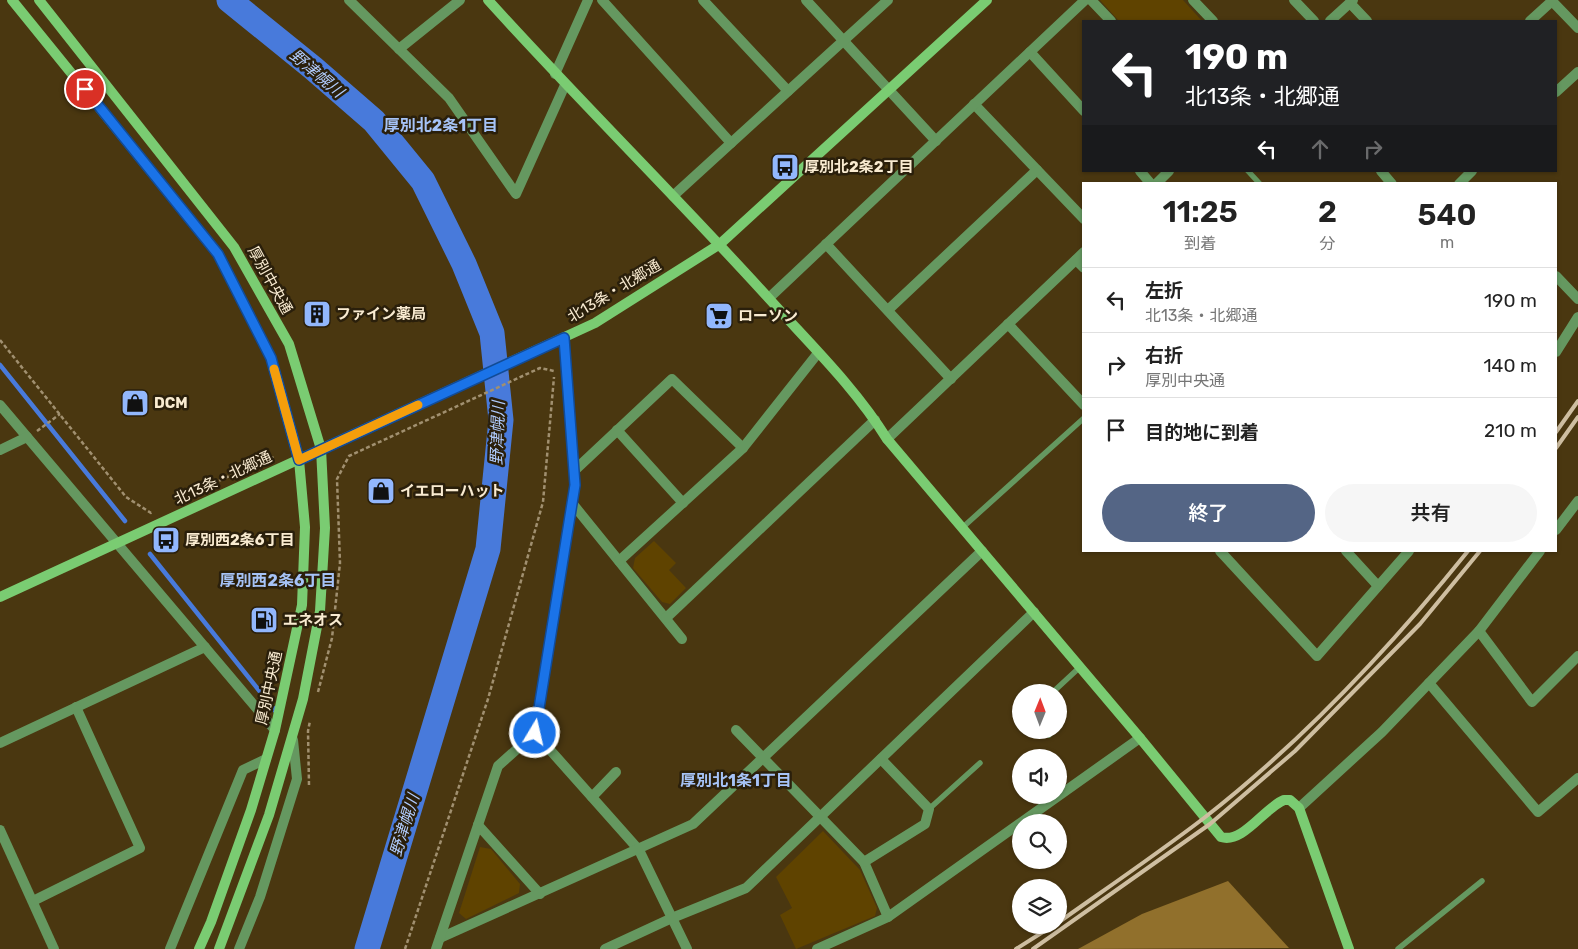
<!DOCTYPE html>
<html lang="ja">
<head>
<meta charset="utf-8">
<style>
  body { margin:0; font-family:Rubik,"Noto Sans JP",sans-serif; background:#f6f6f6; color:#222; height:100vh; display:flex; flex-direction:column; font-size:19px; white-space:nowrap }
  * { box-sizing:border-box; margin:0 }
  p { font-size:16px; color:#767676 }
  .icon { flex:none; width:28px; height:28px; fill:none; stroke:currentColor; stroke-width:2; stroke-linecap:round; stroke-linejoin:round }
  .map { position:relative; flex:1; overflow:hidden }
  .sheet { position:absolute; left:1082px; top:182px; width:475px; height:370px; display:flex; flex-direction:column; background:#fff; border-radius:0px; box-shadow:0 1px 4px #0004 }
  .sheet>* { flex:none }
  .top-card { position:absolute; left:1082px; top:20px; width:475px; height:152px; border-radius:0px; box-shadow:0 1px 4px #0004; background:#202124; color:#fff; overflow:hidden }
  .needle { width:32px; rotate:1deg }
  .buttons { position:absolute; left:1012px; top:684px; display:grid; gap:10px }
  .buttons a { display:grid; place-items:center; width:55px; height:55px; border-radius:50%; background:#fff; box-shadow:0 1px 4px #0004; font-size:25px }
  .pin { position:absolute; display:grid; place-items:center; width:42px; height:42px; color:#fff; margin:-21px; border:2px solid #fff; border-radius:50%; box-shadow:0 1px 5px #0007 }
  .me { position:absolute; width:55px; margin:-28px; rotate:9deg; stroke-linejoin:round; filter:drop-shadow(0 0 4px #0008) }
  .turn { display:flex; align-items:center; gap:18px; height:105px; padding:0 20px; font-size:22px }
  .turn .icon { width:65px; height:65px; stroke-width:2.5 }
  .turn b { display:block; font-size:35px; line-height:42px }
  .lanes { display:flex; align-items:center; height:48px; padding:0 20px; background:#0003; justify-content:center; gap:25px; direction:ltr }
  .lanes .off { opacity:.35 }
  .eta { display:flex; justify-content:space-evenly; align-items:center; height:85px; text-align:center }
  .eta b { font-size:30px; font-weight:600; line-height:35px }
  .cta { display:flex; gap:10px; margin-top:auto; padding:10px 20px }
  .cta a { flex:1; height:58px; border-radius:30px; background:#546585; color:#fff; font-size:20px; font-weight:600; line-height:58px; text-align:center }
  .cta a+a { background:#f6f6f6; color:#222 }
  ul { padding:0; list-style:none }
  li { display:flex; align-items:center; gap:15px; height:65px; padding:0 20px; border-top:1px solid #e0e0e0 }
  li div { flex:1 }
  li b { display:block; font-size:19px }
  li em { font-style:normal }
  .map>svg:first-child { display:block }
  .green { fill:#5f4300 }
  .forest { fill:#91702c }
  .lines { fill:none; stroke-linecap:round; stroke-linejoin:round }
  .stream { stroke:#487adb; stroke-width:4.5 }
  .river { stroke:#487adb; stroke-width:25 }
  .path { stroke:#a19070; stroke-width:2.5; stroke-dasharray:4 2.5; stroke-linecap:butt }
  .lane { stroke:#659860; stroke-width:5.5 }
  .street { stroke:#659860; stroke-width:10 }
  .secondary { stroke:#7acc72; stroke-width:10 }
  .rail { stroke:#cebea1; stroke-width:4 }
  .route-casing { stroke:#114b97; stroke-width:12 }
  .route { stroke:#1a73e8; stroke-width:9 }
  .slow { stroke:#f59e0b; stroke-width:9 }
  .labels { text-anchor:middle; stroke-width:5; stroke-linejoin:round; paint-order:stroke }
  .poi-label { font-size:15px; font-weight:bold; fill:#f9ebd1; stroke:#2a1f0b; text-anchor:start }
  .street-label { font-size:15px; fill:#f9ebd1; stroke:#2a1f0b }
  .water-label { font-size:16px; font-style:italic; fill:#b0cbfc; stroke:#2a1f0b }
  .neighbourhood-label { font-size:16px; font-weight:bold; fill:#a6c3f7; stroke:#2a1f0b }
</style>
</head>
<body>
<div class="map">
<svg width="1578" height="949" viewBox="0 0 1578 949">
  <rect width="100%" height="100%" fill="#4a3710"/>
  <g class="green">
    <path d="M1100,0H1183L1202,21H1119Z"/>
    <path d="M654,541L676,563L669,570L686,588L670,604L662,602L633,568L635,558Z"/>
    <path d="M823,831L860,870L877,908L875,916L796,949L780,915L792,908L776,877Z"/>
    <path d="M480,847L491,849L520,884L519,893L466,919L459,913Z"/>
  </g>
  <path class="forest" d="M1228,881L1289,948L1078,949L1142,914Z"/>
  <g class="lines">
    <g class="stream">
      <path d="M0,365L125,521"/>
      <path d="M150,554L277,713"/>
    </g>
    <path class="river" d="M229,0L313,68L374,121L423,181L464,264L492,333L501,420L488,549L367,949"/>
    <g class="path">
      <path d="M0,340L126,497L151,513L153,512"/>
      <path d="M37,431L60,414"/>
      <path d="M178,500L272,456L273,460"/>
      <path d="M318,692L332,638L340,563L337,479L349,456L540,368L554,371"/>
      <path d="M309,785L308,731L310,721"/>
      <path d="M405,949L488,699L543,502L554,377"/>
    </g>
    <g class="lane">
      <path d="M1248,171L1260,184"/>
      <path d="M962,528L1084,418"/>
      <path d="M1053,692L1080,667"/>
      <path d="M1044,730L1049,735"/>
      <path d="M929,809L980,763"/>
      <path d="M1398,949L1482,881"/>
    </g>
    <g class="street">
      <path d="M349,0L449,98L516,194L565,85"/>
      <path d="M602,0L731,143"/>
      <path d="M703,0L788,91"/>
      <path d="M806,0L936,141"/>
      <path d="M1091,0L1111,21"/>
      <path d="M1193,0L1213,21"/>
      <path d="M1294,0L1314,21"/>
      <path d="M1551,0L1578,28"/>
      <path d="M1350,3L1367,21"/>
      <path d="M1330,21L1353,0"/>
      <path d="M1530,21L1552,1"/>
      <path d="M399,49L460,0"/>
      <path d="M1030,52L1084,111"/>
      <path d="M555,74L588,0"/>
      <path d="M1556,92L1578,72"/>
      <path d="M974,104L1084,219"/>
      <path d="M1140,171L1151,184"/>
      <path d="M1381,171L1392,184"/>
      <path d="M1156,184L1169,171"/>
      <path d="M1459,184L1472,171"/>
      <path d="M673,196L888,0"/>
      <path d="M826,244L951,379"/>
      <path d="M1076,260L1084,268"/>
      <path d="M1556,276L1578,299"/>
      <path d="M769,298L1085,0"/>
      <path d="M888,310L1037,170"/>
      <path d="M1008,324L1084,405"/>
      <path d="M564,338L575,485L535,733L639,850L687,949"/>
      <path d="M1556,352L1578,317"/>
      <path d="M0,405L275,730"/>
      <path d="M617,430L683,503"/>
      <path d="M887,439L1084,252"/>
      <path d="M0,450L27,437"/>
      <path d="M574,471L672,379L743,448"/>
      <path d="M572,503L682,639"/>
      <path d="M1556,530L1578,501"/>
      <path d="M1220,551L1317,656L1409,551"/>
      <path d="M1346,551L1378,586"/>
      <path d="M619,561L743,448L818,353"/>
      <path d="M666,618L875,420"/>
      <path d="M1479,631L1532,702L1578,656"/>
      <path d="M1429,683L1538,812L1578,778"/>
      <path d="M736,730L864,862L888,917"/>
      <path d="M0,743L205,647"/>
      <path d="M592,797L616,772"/>
      <path d="M1299,808L1382,732L1479,631L1540,551"/>
      <path d="M478,825L540,894"/>
      <path d="M0,830L54,949"/>
      <path d="M864,862L925,824L929,809L881,759"/>
      <path d="M33,901L140,848L76,707"/>
      <path d="M440,938L693,824L982,551"/>
      <path d="M170,949L243,770L266,759"/>
      <path d="M239,949L260,897L297,779L293,740"/>
      <path d="M436,949L498,766L535,733"/>
      <path d="M605,949L672,918L746,888L1034,612"/>
      <path d="M817,949L888,917L1140,738"/>
    </g>
    <g class="secondary">
      <path d="M12,0L218,254L271,358L299,460L305,527L302,605L275,730L251,810L211,922L199,949"/>
      <path d="M39,0L234,247L289,344L321,449L325,528L320,611L303,699L269,815L219,949"/>
      <path d="M488,0C581,103 680,200 773,303C813,347 856,389 887,439L1140,738L1221,837C1243,844 1264,808 1284,800H1290L1299,808L1349,949"/>
      <path d="M0,597L595,323L720,244L987,0"/>
    </g>
    <g class="rail">
      <path d="M1556,432L1578,401"/>
      <path d="M1556,448L1578,417"/>
      <path d="M1059,922C1107,888 1157,854 1204,818C1303,741 1390,648 1468,551"/>
      <path d="M1016,949L1054,925"/>
      <path d="M1033,949L1210,824L1295,751L1420,624L1480,551"/>
    </g>
  </g>
  <g class="lines">
    <defs>
      <path id="route" d="M85,89L218,254L271,358L299,460L564,338L575,485L535,733"/>
    </defs>
    <use href="#route" class="route-casing"/>
    <use href="#route" class="route"/>
    <path class="slow" d="M274,369L299,460L418,405"/>
  </g>
  <defs>
    <symbol id="bus-square" viewBox="-11 -11 22 22"><rect x="-9" y="-9" width="18" height="18" rx="4" fill="#92b7fd" stroke="#2a1f0b"/><path d="M-5-6H5V4H4V6H2V4H-2V6H-4V4H-5ZM-3.5-4V0h7V-4ZM-3.5 1.2v1.5H-2V1.2ZM2 1.2v1.5H3.5V1.2Z" fill="#111"/></symbol>
    <symbol id="building-square" viewBox="-11 -11 22 22"><rect x="-9" y="-9" width="18" height="18" rx="4" fill="#92b7fd" stroke="#2a1f0b"/><path d="M-4-6H4V6H1V3H-1V6H-4ZM-2.5-4.3h1.7v1.8h-1.7ZM.8-4.3h1.7v1.8H.8ZM-2.5-1h1.7V.8h-1.7ZM.8-1h1.7V.8H.8Z" fill="#111"/></symbol>
    <symbol id="supermarket-square" viewBox="-11 -11 22 22"><rect x="-9" y="-9" width="18" height="18" rx="4" fill="#92b7fd" stroke="#2a1f0b"/><path d="M-6-5.5h2.5l.6 2H6L4.5 2H-2.5L-4.4-4H-6ZM-1.5 3.2a1.3 1.3 0 1 0 .1 0ZM3 3.2a1.3 1.3 0 1 0 .1 0Z" fill="#111"/></symbol>
    <symbol id="shop-square" viewBox="-11 -11 22 22"><rect x="-9" y="-9" width="18" height="18" rx="4" fill="#92b7fd" stroke="#2a1f0b"/><path d="M-5-2.5h2.3a2.7 3.5 0 0 1 5.4 0H5L5.5 6h-11ZM-1.5-2.5h3a1.5 2.3 0 0 0-3 0Z" fill="#111"/></symbol>
    <symbol id="fuel-square" viewBox="-11 -11 22 22"><rect x="-9" y="-9" width="18" height="18" rx="4" fill="#92b7fd" stroke="#2a1f0b"/><path d="M-5.5-6h7V0h2V4h1.3V-2.5L3-4.5l.8-.8L6-3V5H2.5V1h-1V6h-7ZM-4.2-4.7v3.2H.2V-4.7Z" fill="#111"/></symbol>
  </defs>
  <g fill-rule="evenodd">
    <use href="#bus-square" x="769" y="151" width="32" height="32"/>
    <use href="#building-square" x="301" y="298" width="32" height="32"/>
    <use href="#supermarket-square" x="703" y="300" width="32" height="32"/>
    <use href="#shop-square" x="119" y="387" width="32" height="32"/>
    <use href="#shop-square" x="365" y="475" width="32" height="32"/>
    <use href="#bus-square" x="150" y="524" width="32" height="32"/>
    <use href="#fuel-square" x="248" y="604" width="32" height="32"/>
  </g>
  <g class="labels">
    <g class="poi-label">
      <text x="804" y="172">厚別北2条2丁目</text>
      <text x="336" y="319">ファイン薬局</text>
      <text x="738" y="321">ローソン</text>
      <text x="154" y="408">DCM</text>
      <text x="400" y="496">イエローハット</text>
      <text x="185" y="545">厚別西2条6丁目</text>
      <text x="283" y="625">エネオス</text>
    </g>
    <g class="street-label">
      <text transform="translate(270 280) rotate(61)" y="5">厚別中央通</text>
      <text transform="translate(614 291) rotate(-31)" y="5">北13条・北郷通</text>
      <text transform="translate(223 478) rotate(-25)" y="5">北13条・北郷通</text>
      <text transform="translate(269 688) rotate(-78)" y="5">厚別中央通</text>
    </g>
    <g class="water-label">
      <text transform="translate(317 73) rotate(40)" y="6">野津幌川</text>
      <text transform="translate(497 433) rotate(-88)" y="6">野津幌川</text>
      <text transform="translate(404 825) rotate(-73)" y="6">野津幌川</text>
    </g>
    <g class="neighbourhood-label">
      <text x="441" y="131">厚別北2条1丁目</text>
      <text x="278" y="586">厚別西2条6丁目</text>
      <text x="736" y="786">厚別北1条1丁目</text>
    </g>
  </g>
</svg>
<div class="buttons">
<a><svg class="needle" viewBox="-14 -14 28 28"><path d="M0-13l5 13h-10z" fill="#e53935"/><path d="M0 13l5-13h-10z" fill="#767676"/></svg></a>
<a><svg class="icon" aria-label="sound" viewBox="0 0 24 24"><path d="M4 9h4l5-4v14l-5-4H4zM17 9q2 3 0 6"/></svg></a>
<a><svg class="icon" aria-label="search" viewBox="0 0 24 24"><circle cx="10" cy="10" r="6"/><path d="M15 15l6 6"/></svg></a>
<a><svg class="icon" aria-label="layers" viewBox="0 0 24 24"><path d="M12 4l9 5-9 5-9-5zM3 14l9 5 9-5"/></svg></a>
</div>
<div class="pin" style="left:85px;top:89px;background:#d93025"><svg class="icon" aria-label="arrive" viewBox="0 0 24 24"><path d="M6 21V4h12l-3 4 3 4H6"/></svg></div>
<svg class="me" style="left:535px;top:733px" viewBox="-20 -20 40 40"><circle r="17" fill="#1a73e8" stroke="#fff" stroke-width="3"/><path d="M0-11L8 9 0 5-8 9z" fill="#fff"/></svg>
<div class="top-card">
<div class="turn"><svg class="icon" aria-label="left" viewBox="0 0 24 24"><path d="M17 20v-9H6M10 6l-5 5 5 5"/></svg><div><b>190 m</b>北13条・北郷通</div></div>
<div class="lanes"><svg class="icon" aria-label="left" viewBox="0 0 24 24"><path d="M17 20v-9H6M10 6l-5 5 5 5"/></svg><svg class="icon off" aria-label="ahead" viewBox="0 0 24 24"><path d="M12 20V5M6 11l6-6 6 6"/></svg><svg class="icon off" aria-label="right" viewBox="0 0 24 24"><path d="M7 20v-9h11M14 6l5 5-5 5"/></svg></div>
</div>
<section class="sheet">
<div class="eta">
<div><b>11:25</b><p>到着</p></div>
<div><b>2</b><p>分</p></div>
<div><b>540</b><p>m</p></div>
</div>
<ul>
<li><svg class="icon" aria-label="left" viewBox="0 0 24 24"><path d="M17 20v-9H6M10 6l-5 5 5 5"/></svg><div><b>左折</b><p>北13条・北郷通</p></div><em>190 m</em></li>
<li><svg class="icon" aria-label="right" viewBox="0 0 24 24"><path d="M7 20v-9h11M14 6l5 5-5 5"/></svg><div><b>右折</b><p>厚別中央通</p></div><em>140 m</em></li>
<li><svg class="icon" aria-label="arrive" viewBox="0 0 24 24"><path d="M6 21V4h12l-3 4 3 4H6"/></svg><div><b>目的地に到着</b></div><em>210 m</em></li>
</ul>
<div class="cta"><a>終了</a><a>共有</a></div>
</section>
</div>
</body>
</html>
